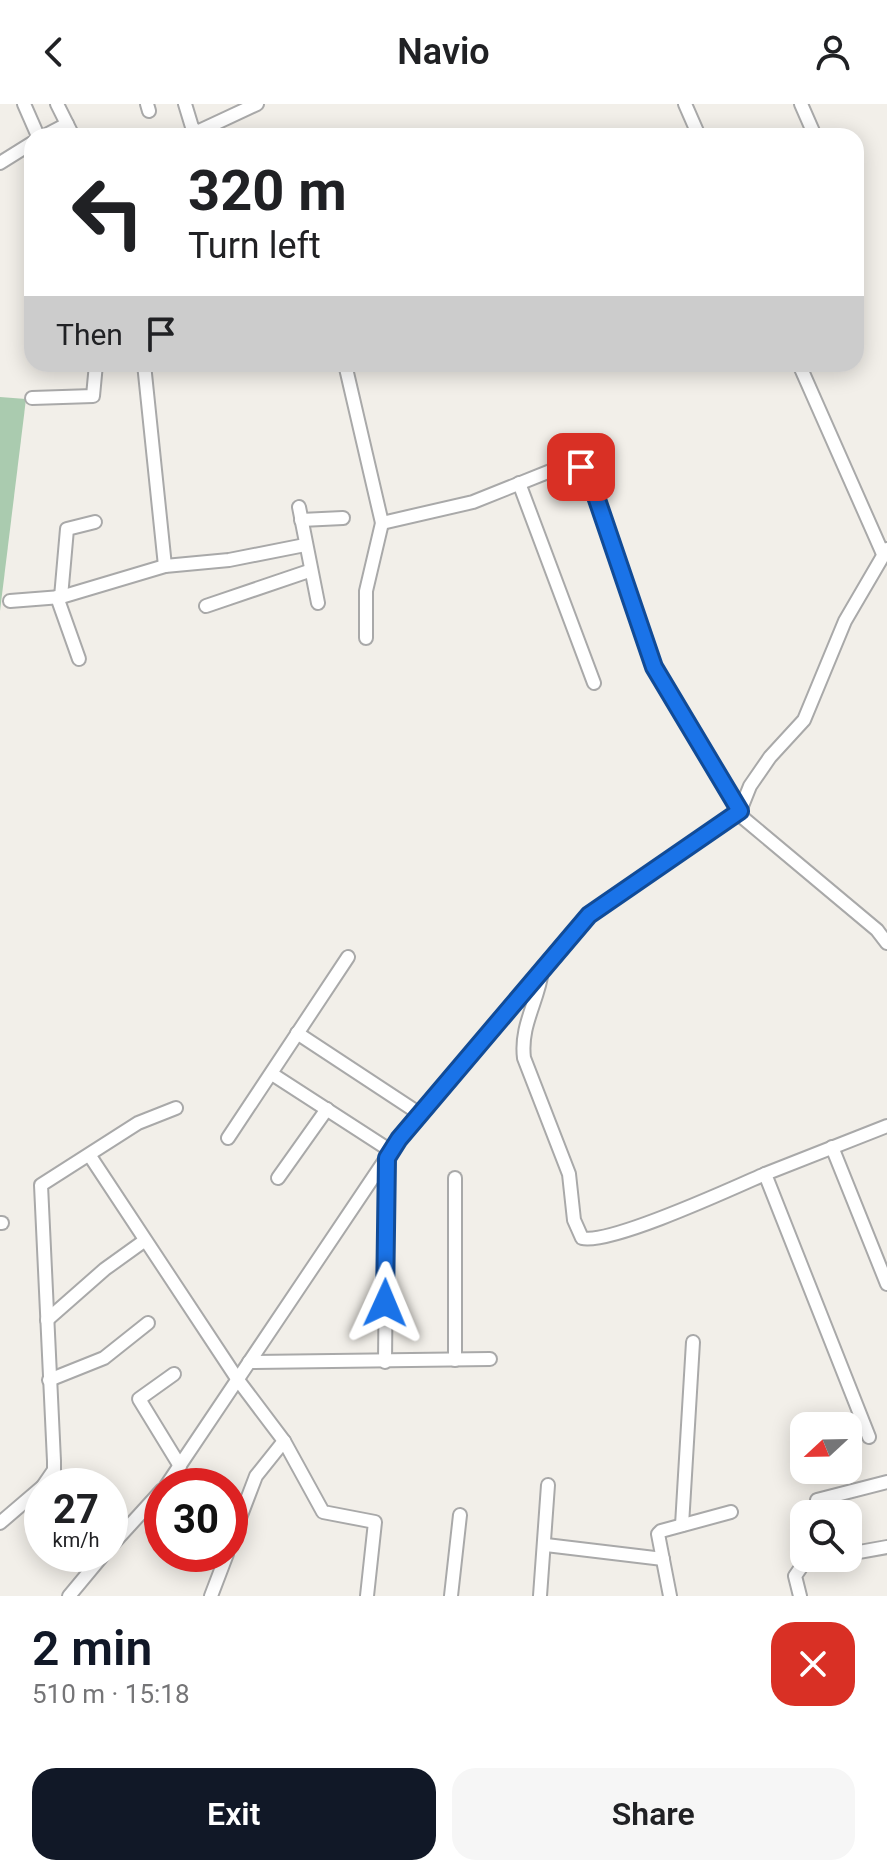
<!DOCTYPE html>
<html lang="en">
<head>
<meta charset="utf-8">
<style>
  body { margin:0; font-family:Roboto,sans-serif; background:#f6f6f6; color:#202124; height:100vh; display:flex; flex-direction:column; font-size:30px; white-space:nowrap }
  * { box-sizing:border-box; margin:0 }
  p { font-size:26px; color:#757577 }
  .icon { flex:none; width:44px; height:44px; fill:none; stroke:currentColor; stroke-width:2; stroke-linecap:round; stroke-linejoin:round }
  .map { position:relative; height:1492px; overflow:hidden }
  .sheet { display:flex; flex-direction:column; background:#fff; flex:1 }
  .sheet>* { flex:none }
  .hud { position:absolute; left:24px; top:24px; width:840px; height:244px; border-radius:24px; box-shadow:0 4px 20px #0003; background:#fff; color:#202124; overflow:hidden }
  .needle { width:52px; rotate:248deg }
  .controls { position:absolute; left:790px; top:1308px; display:grid; gap:16px }
  .controls a { display:grid; place-items:center; width:72px; height:72px; border-radius:16px; background:#fff; box-shadow:0 4px 20px #0003; font-size:40px }
  .speed { position:absolute; left:24px; top:1364px; display:flex; gap:16px; font-size:40px; font-weight:700; text-align:center }
  .speed>* { display:grid; place-content:center; width:104px; height:104px; border-radius:50%; background:#fff; box-shadow:0 4px 20px #0003; line-height:1 }
  .speed small { font-size:20px; font-weight:400 }
  .speed .limit { border:12px solid #d22; background:#fff; color:#111 }
  .pin { position:absolute; display:grid; place-items:center; width:68px; height:68px; color:#fff; margin:-34px; border-radius:16px; box-shadow:0 4px 12px #0006 }
  .me { position:absolute; width:88px; margin:-44px; rotate:1deg; stroke-linejoin:round; filter:drop-shadow(0 0 6px #0008) }
  .turn { display:flex; align-items:center; gap:28px; height:168px; padding:0 32px; font-size:36px }
  .turn .icon { width:104px; height:104px; stroke-width:2.5 }
  .turn b { display:block; font-size:56px; line-height:68px }
  .then { display:flex; align-items:center; height:76px; padding:0 32px; background:#0003; gap:16px; font-size:30px }
  .round { display:grid; place-items:center; flex:none; width:84px; height:84px; border-radius:24px; background:#f6f6f6 }
  .head { display:flex; align-items:center; justify-content:space-between; height:136px; padding:0 32px }
  h1 { font-size:48px; font-weight:600; line-height:60px; color:#111827 }
  .primary-button { display:flex; gap:16px; margin-top:auto; padding:16px 32px }
  .primary-button a { flex:1; height:92px; border-radius:24px; background:#111827; color:#fff; font-size:32px; font-weight:600; line-height:92px; text-align:center }
  .primary-button a+a { background:#f6f6f6; color:#202124 }
  header { display:flex; justify-content:space-between; align-items:center; height:104px; padding:0 32px; background:#fff; font-size:36px; font-weight:600 }
  .map>svg:first-child { display:block }
  .cemetery { fill:#aacbaf }
  .lines { fill:none; stroke-linecap:round; stroke-linejoin:round }
  .minor-casing { stroke:#a9a9a9; stroke-width:16 }
  .minor { stroke:#fff; stroke-width:12 }
  .route-casing { stroke:#114b97; stroke-width:20 }
  .route { stroke:#1a73e8; stroke-width:14 }
</style>
</head>
<body>
<header><svg class="icon" aria-label="back" viewBox="0 0 24 24"><path d="M15 5l-7 7 7 7"/></svg>Navio<svg class="icon" aria-label="person" viewBox="0 0 24 24"><circle cx="12" cy="8" r="4"/><path d="M4 21q1-7 8-7t8 7"/></svg></header>
<div class="map">
<svg width="887" height="1492" viewBox="0 0 887 1492">
  <rect width="100%" height="100%" fill="#f2efe9"/>
  <path class="cemetery" d="M0,293L26,295L0,507Z"/>
  <g class="lines">
    <defs>
      <g id="minor">
        <path d="M24,0L38,32"/>
        <path d="M57,0L73,32"/>
        <path d="M147,0L149,7"/>
        <path d="M185,0L192,23L197,28L257,0"/>
        <path d="M685,0L699,32"/>
        <path d="M801,0L815,32"/>
        <path d="M44,32L67,20"/>
        <path d="M0,59L32,39"/>
        <path d="M144,260L165,462"/>
        <path d="M345,260L382,419L473,398L553,366L581,363L589,372L654,563L742,713L877,826L887,839"/>
        <path d="M799,260L883,450"/>
        <path d="M32,294L93,292L96,260"/>
        <path d="M519,379L594,579"/>
        <path d="M299,403L318,499"/>
        <path d="M301,416L343,414"/>
        <path d="M57,493L79,555"/>
        <path d="M61,493L67,425L95,418"/>
        <path d="M10,497L61,493L165,462L229,456L305,441"/>
        <path d="M206,502L309,467"/>
        <path d="M366,534V487L382,419"/>
        <path d="M542,867C538,898 520,921 524,954L569,1070L574,1116L582,1134C610,1141 733,1084 765,1070"/>
        <path d="M297,929L420,1010"/>
        <path d="M272,970L391,1047"/>
        <path d="M228,1034L348,853"/>
        <path d="M832,1043L887,1180"/>
        <path d="M90,1052L238,1276L284,1337L323,1408L375,1418L367,1492"/>
        <path d="M278,1074L327,1005"/>
        <path d="M0,1119H2"/>
        <path d="M47,1216L105,1165L144,1137"/>
        <path d="M455,1256V1074"/>
        <path d="M249,1258L490,1255"/>
        <path d="M385,1258L387,1054"/>
        <path d="M174,1270L139,1295L180,1362"/>
        <path d="M49,1276L104,1254L148,1219"/>
        <path d="M869,1333L765,1070L887,1022"/>
        <path d="M43,1382L54,1366V1357L41,1081L138,1019L176,1004"/>
        <path d="M166,1382L399,1035L589,811L740,707L750,682L770,653L804,616L845,517L887,445"/>
        <path d="M817,1396L887,1378"/>
        <path d="M0,1419L42,1383"/>
        <path d="M682,1421L693,1238"/>
        <path d="M230,1440L256,1372L284,1337"/>
        <path d="M546,1441L663,1455"/>
        <path d="M110,1443L162,1386"/>
        <path d="M848,1450L887,1443"/>
        <path d="M69,1492L104,1450"/>
        <path d="M211,1492L227,1450"/>
        <path d="M451,1492L460,1411"/>
        <path d="M540,1492L548,1381"/>
        <path d="M670,1492L658,1430L661,1427L731,1408"/>
        <path d="M800,1492L795,1472L804,1459L831,1454"/>
      </g>
    </defs>
    <use href="#minor" class="minor-casing"/>
    <use href="#minor" class="minor"/>
  </g>
  <g class="lines">
    <defs>
      <path id="route" d="M385,1199L387,1054L399,1035L589,811L740,707L654,563L589,372L581,363"/>
    </defs>
    <use href="#route" class="route-casing"/>
    <use href="#route" class="route"/>
  </g>
</svg>
<div class="controls">
<a><svg class="needle" viewBox="-14 -14 28 28"><path d="M0-13l5 13h-10z" fill="#e53935"/><path d="M0 13l5-13h-10z" fill="#757577"/></svg></a>
<a><svg class="icon" aria-label="search" viewBox="0 0 24 24"><circle cx="10" cy="10" r="6"/><path d="M15 15l6 6"/></svg></a>
</div>
<div class="speed"><div>27<small>km/h</small></div><div class="limit">30</div></div>
<div class="pin" style="left:581px;top:363px;background:#d93025"><svg class="icon" aria-label="arrive" viewBox="0 0 24 24"><path d="M6 21V4h12l-3 4 3 4H6"/></svg></div>
<svg class="me" style="left:385px;top:1199px" viewBox="-20 -20 40 40"><path d="M0-17L14 15 0 8-14 15z" fill="#1a73e8" stroke="#fff" stroke-width="4"/></svg>
<div class="hud">
<div class="turn"><svg class="icon" aria-label="left" viewBox="0 0 24 24"><path d="M17 20v-9H6M10 6l-5 5 5 5"/></svg><div><b>320 m</b>Turn left</div></div>
<div class="then">Then<svg class="icon" aria-label="arrive" viewBox="0 0 24 24"><path d="M6 21V4h12l-3 4 3 4H6"/></svg></div>
</div>
</div>
<section class="sheet">
<div class="head"><div><h1>2 min</h1><p>510 m · 15:18</p></div><a class="round" style="background:#d93025;color:#fff"><svg class="icon" aria-label="close" viewBox="0 0 24 24"><path d="M6 6l12 12M18 6L6 18"/></svg></a></div>
<div class="primary-button"><a>Exit</a><a>Share</a></div>
</section>
</body>
</html>
